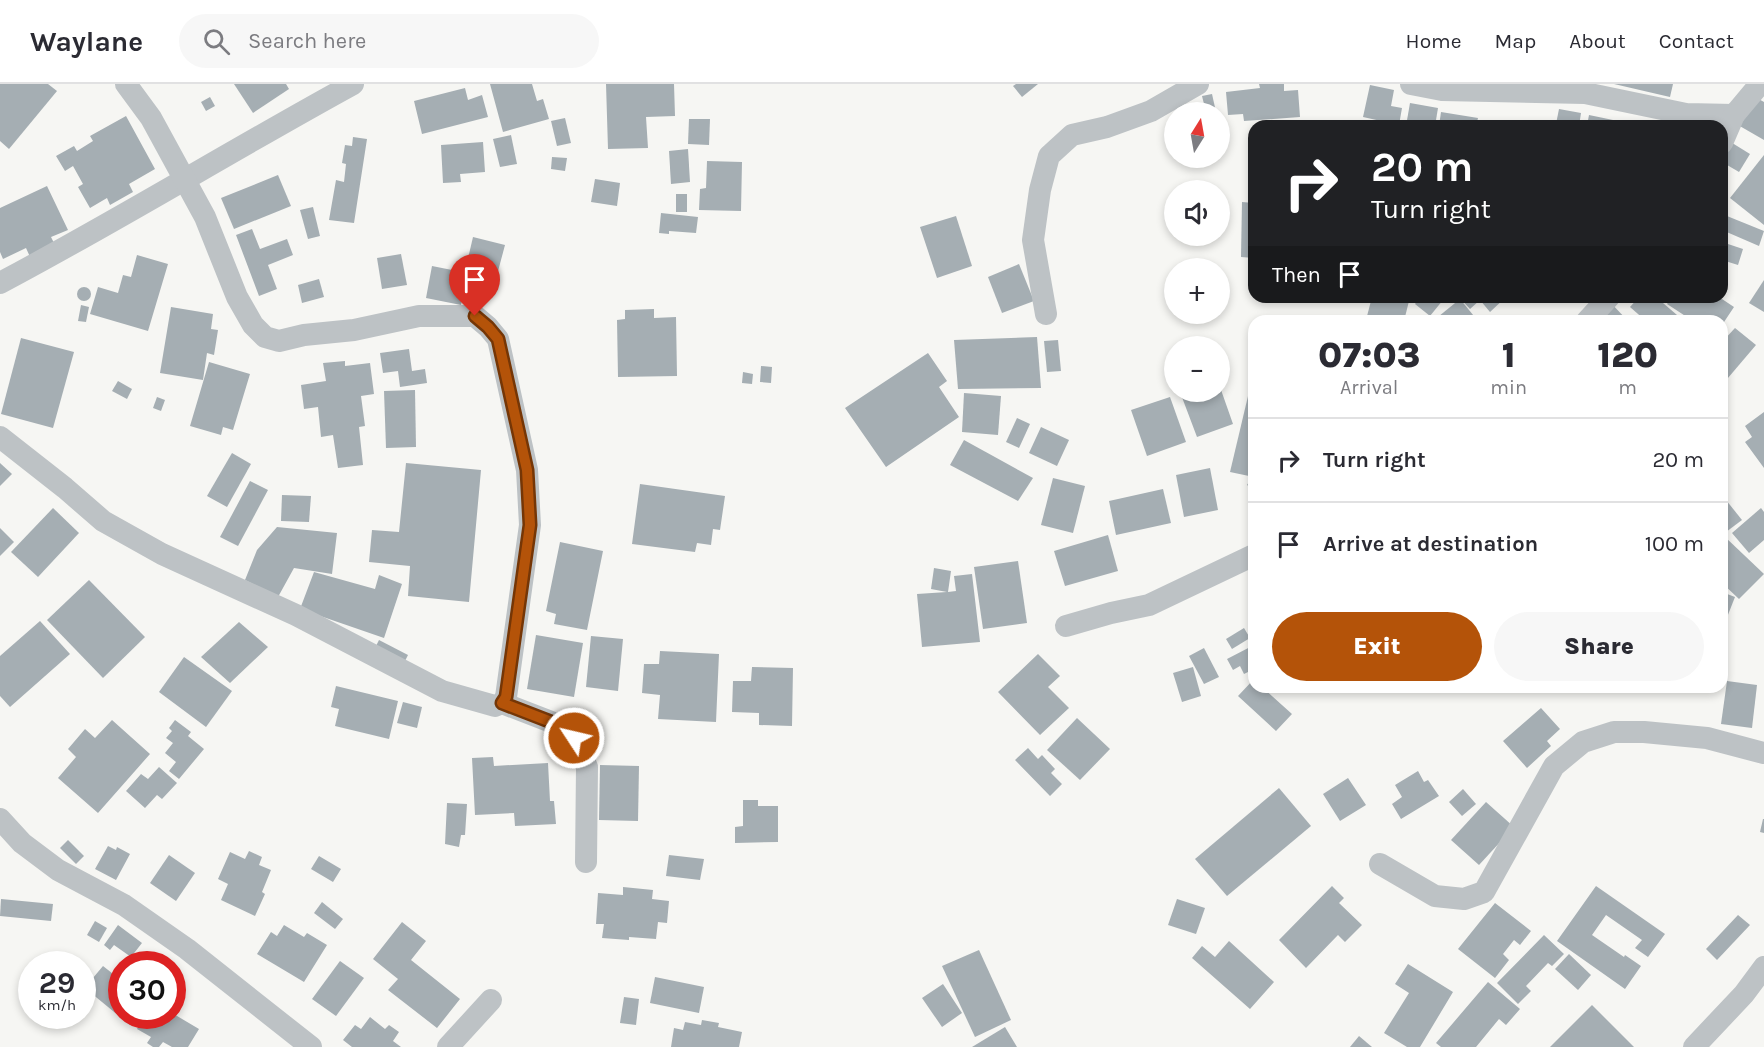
<!DOCTYPE html>
<html lang="en">
<head>
<meta charset="utf-8">
<style>
  body { margin:0; font-family:Karla,sans-serif; background:#f7f7f7; color:#2b2b33; height:100vh; display:flex; flex-direction:column; font-size:22px; white-space:nowrap }
  * { box-sizing:border-box; margin:0 }
  p { font-size:20px; color:#7c7c81 }
  .icon { flex:none; width:33px; height:33px; fill:none; stroke:currentColor; stroke-width:2; stroke-linecap:round; stroke-linejoin:round }
  .map { position:relative; flex:1; overflow:hidden }
  .details { position:absolute; left:1248px; top:231px; width:480px; height:378px; display:flex; flex-direction:column; background:#fff; border-radius:18px; box-shadow:0 3px 9px #0003 }
  .details>* { flex:none }
  .top-card { position:absolute; left:1248px; top:36px; width:480px; height:183px; border-radius:18px; box-shadow:0 3px 9px #0003; background:#202124; color:#fff; overflow:hidden }
  .needle { width:39px; rotate:11deg }
  .controls { position:absolute; left:1164px; top:18px; display:grid; gap:12px }
  .controls a { display:grid; place-items:center; width:66px; height:66px; border-radius:50%; background:#fff; box-shadow:0 3px 9px #0003; font-size:30px }
  .speed { position:absolute; left:18px; top:867px; display:flex; gap:12px; font-size:30px; font-weight:700; text-align:center }
  .speed>* { display:grid; place-content:center; width:78px; height:78px; border-radius:50%; background:#fff; box-shadow:0 3px 9px #0003; line-height:1 }
  .speed small { font-size:15px; font-weight:400 }
  .speed .limit { border:9px solid #d22; background:#fff; color:#111 }
  .pin { position:absolute; display:grid; place-items:center; width:51px; height:51px; color:#fff; margin:-62px -26px; border-radius:50% 50% 50% 0; rotate:-45deg; box-shadow:0 0 6px #0007 }
  .pin .icon { rotate:45deg }
  .me { position:absolute; width:66px; margin:-33px; rotate:305deg; stroke-linejoin:round; filter:drop-shadow(0 0 4px #0008) }
  .turn { display:flex; align-items:center; gap:21px; height:126px; padding:0 24px; font-size:27px }
  .turn .icon { width:78px; height:78px; stroke-width:2.5 }
  .turn b { display:block; font-size:42px; line-height:51px }
  .then { display:flex; align-items:center; height:57px; padding:0 24px; background:#0003; gap:12px; font-size:22px }
  .eta { display:flex; justify-content:space-evenly; align-items:center; height:102px; text-align:center }
  .eta b { font-size:36px; font-weight:800; line-height:42px }
  .cta { display:flex; gap:12px; margin-top:auto; padding:12px 24px }
  .cta a { flex:1; height:69px; border-radius:36px; background:#b45309; color:#fff; font-size:24px; font-weight:800; line-height:69px; text-align:center }
  .cta a+a { background:#f7f7f7; color:#2b2b33 }
  ul { padding:0; list-style:none }
  li { display:flex; align-items:center; gap:18px; height:84px; padding:0 24px; border-top:2px solid #e1e1e2 }
  li div { flex:1 }
  li b { display:block; font-size:22px }
  li em { font-style:normal }
  header { display:flex; align-items:center; gap:36px; box-sizing:border-box; height:84px; padding:0 30px; background:#fff; border-bottom:2px solid #e1e1e2 }
  header strong { font-size:28px }
  nav { display:flex; gap:33px; margin-inline-start:auto; font-size:21px }
  .search { width:420px; height:54px; background:#f7f7f7; display:flex; align-items:center; gap:15px; box-sizing:border-box; padding:0 21px; border-radius:33px; color:#7c7c81; font-size:22px }
  .map>svg:first-child { display:block }
  .building { fill:#a5aeb3 }
  .lines { fill:none; stroke-linecap:round; stroke-linejoin:round }
  .street { stroke:#bdc2c5; stroke-width:22 }
  .route-casing { stroke:#753606; stroke-width:15 }
  .route { stroke:#b45309; stroke-width:10 }
</style>
</head>
<body>
<header>
<strong>Waylane</strong>
<div class="search"><svg class="icon" aria-label="search" viewBox="0 0 24 24"><circle cx="10" cy="10" r="6"/><path d="M15 15l6 6"/></svg>Search here</div>
<nav><a>Home</a><a>Map</a><a>About</a><a>Contact</a></nav>
</header>
<div class="map">
<svg width="1764" height="963" viewBox="0 0 1764 963">
  <rect width="100%" height="100%" fill="#f6f6f3"/>
  <g class="building">
    <path d="M0,0H48L57,7L9,65L0,57Z"/>
    <path d="M234,0H286L289,5L253,29Z"/>
    <path d="M490,0H532L537,17L543,15L549,35L503,48Z"/>
    <path d="M606,0H674L675,32L646,33L648,64L608,65Z"/>
    <path d="M1016,0H1038L1022,13L1013,2Z"/>
    <path d="M1259,0H1284V7L1298,6L1300,33L1244,37L1243,30L1228,31L1226,8L1260,4Z"/>
    <path d="M1614,0H1673L1670,13Z"/>
    <path d="M1370,1L1394,6L1391,22L1402,24L1399,41L1363,33Z"/>
    <path d="M465,4L468,16L482,11L488,33L422,50L414,17Z"/>
    <path d="M1212,10L1216,28H1206L1202,12Z"/>
    <path d="M210,13L215,22L206,27L201,18Z"/>
    <path d="M1755,13L1764,18V56L1738,41Z"/>
    <path d="M1410,19L1438,24L1435,42H1406Z"/>
    <path d="M1559,25L1581,29L1579,42L1556,40Z"/>
    <path d="M1441,28L1478,34L1476,42H1439Z"/>
    <path d="M1589,31L1637,41V42H1587Z"/>
    <path d="M126,32L155,85L129,100L133,108L110,121L107,114L90,124L78,103L83,100L73,82L65,87L56,72L74,62L77,67L93,57L90,52Z"/>
    <path d="M565,34L571,59L557,62L551,37Z"/>
    <path d="M689,35H710L709,61L688,60Z"/>
    <path d="M1479,36L1524,40V42H1478Z"/>
    <path d="M511,51L517,80L500,83L493,55Z"/>
    <path d="M353,53L367,55L354,139L329,136L336,96L344,98L346,80L342,79L345,61L352,62Z"/>
    <path d="M1729,57L1750,70L1739,88L1722,78V69Z"/>
    <path d="M483,58L485,88L460,90L461,98L443,99L441,61Z"/>
    <path d="M688,65L690,98L671,100L669,67Z"/>
    <path d="M1764,71V141L1730,114Z"/>
    <path d="M552,73L567,74L565,87L551,85Z"/>
    <path d="M707,77L742,78L741,127L699,126L700,105L706,104Z"/>
    <path d="M278,91L291,122L234,145L221,114Z"/>
    <path d="M595,95L620,99L617,122L591,118Z"/>
    <path d="M47,102L68,146L51,153L56,163L31,175L26,164L3,175L0,168V124Z"/>
    <rect x="676" y="110" width="11" height="18"/>
    <path d="M1242,118L1254,119V174L1241,173Z"/>
    <path d="M313,123L320,152L308,155L300,126Z"/>
    <path d="M661,129L698,133L696,149L669,147V150L659,149Z"/>
    <path d="M1722,130L1764,147L1759,162L1722,146Z"/>
    <path d="M956,132L972,182L937,194L920,143Z"/>
    <path d="M252,145L260,165L287,155L293,171L268,181L277,205L259,212L236,151Z"/>
    <path d="M473,153L505,161L497,191L466,183Z"/>
    <path d="M1722,158L1743,165L1738,181L1722,176Z"/>
    <path d="M401,170L407,201L382,205L377,174Z"/>
    <path d="M137,171L168,180L148,247L90,230L98,203L118,209L123,191L131,193Z"/>
    <path d="M1019,180L1034,217L1002,229L988,193Z"/>
    <path d="M432,182L467,189L461,221L426,214Z"/>
    <path d="M319,195L324,213L302,219L298,201Z"/>
    <path d="M1764,196V228L1749,219Z"/>
    <circle cx="84" cy="210" r="7"/>
    <path d="M1372,213H1410L1404,237L1366,236Z"/>
    <path d="M1420,213H1439L1443,216L1430,232L1415,220Z"/>
    <path d="M1459,213H1506L1490,228L1480,216L1470,225Z"/>
    <path d="M1639,213H1656L1684,237H1646L1630,223Z"/>
    <path d="M1671,213H1719L1734,223L1722,241V237H1693L1667,220Z"/>
    <path d="M1460,215L1478,237H1433Z"/>
    <path d="M1609,217L1628,237H1607L1598,228Z"/>
    <path d="M81,221L89,223L86,238L78,237Z"/>
    <path d="M171,223L213,230L211,245L218,246L214,271L207,269L203,296L160,289Z"/>
    <path d="M654,225V234L676,233L677,292L618,293L617,236L625,235V226Z"/>
    <path d="M1735,244L1756,261L1722,301V258Z"/>
    <path d="M1037,253L1041,304L958,305L954,256Z"/>
    <path d="M21,254L74,268L53,344L1,330Z"/>
    <path d="M1058,256L1061,287L1047,288L1044,257Z"/>
    <path d="M409,265L412,287L425,285L427,299L400,303L398,287L383,289L380,269Z"/>
    <path d="M928,269L947,297L939,303L959,333L886,383L845,324Z"/>
    <path d="M345,277V282L370,279L374,310L361,312L365,342L359,343L363,381L338,384L333,351L321,353L318,323L304,325L301,301L326,297L323,279Z"/>
    <path d="M209,278L250,290L233,346L223,343L221,351L190,342Z"/>
    <path d="M761,282L772,283L771,299L760,298Z"/>
    <path d="M743,288L753,290L752,300L742,299Z"/>
    <path d="M1253,291L1254,370L1249,392L1230,388Z"/>
    <path d="M118,297L132,305L127,315L112,307Z"/>
    <path d="M1220,303L1233,340L1197,353L1180,308H1220Z"/>
    <path d="M415,306L416,363L386,364L384,307Z"/>
    <path d="M964,309L1001,312L998,351L962,348Z"/>
    <path d="M157,313L165,316L161,327L153,324Z"/>
    <path d="M1170,313L1186,358L1147,372L1131,326Z"/>
    <path d="M1764,328V384L1745,358L1752,353L1745,342Z"/>
    <path d="M1017,334L1030,340L1019,364L1006,358Z"/>
    <path d="M1041,343L1069,356L1057,382L1029,369Z"/>
    <path d="M964,356L1033,394L1018,417L950,381Z"/>
    <path d="M232,369L251,380L227,423L207,412Z"/>
    <path d="M0,379L12,390L0,402Z"/>
    <path d="M406,379L481,386L469,518L408,512L410,482L369,478L372,446L399,448Z"/>
    <path d="M1210,384L1218,426L1184,433L1176,391Z"/>
    <path d="M1254,390V406L1247,401Z"/>
    <path d="M1053,394L1085,402L1073,449L1041,441Z"/>
    <path d="M250,397L268,406L238,462L220,453Z"/>
    <path d="M640,400L725,412L720,446L713,445L711,461L697,459L695,468L632,460Z"/>
    <path d="M1163,405L1171,439L1116,451L1109,417Z"/>
    <path d="M282,411L311,412L309,438L281,437Z"/>
    <path d="M1722,411L1742,436L1722,451Z"/>
    <path d="M53,424L79,449L38,493L11,468Z"/>
    <path d="M1761,424L1764,428V456L1749,469L1732,449Z"/>
    <path d="M277,443L337,449L332,490L294,484L278,513L245,496L257,466Z"/>
    <path d="M0,444L14,458L0,472Z"/>
    <path d="M1108,451L1118,487L1065,502L1054,467Z"/>
    <path d="M1724,452L1764,490L1739,515L1722,499V454Z"/>
    <path d="M560,458L603,467L587,546L554,540L556,530L546,527Z"/>
    <path d="M1018,477L1027,539L983,545L974,483Z"/>
    <path d="M934,484L951,487L948,508L956,507L954,492L972,490L980,558L922,563L917,510L947,508L931,505Z"/>
    <path d="M314,488L375,505L379,491L402,500L384,554L300,525Z"/>
    <path d="M89,496L145,553L103,594L47,536Z"/>
    <path d="M1722,508L1735,513L1722,546Z"/>
    <path d="M40,537L70,570L10,623L0,612V572Z"/>
    <path d="M239,538L268,563L230,599L201,573Z"/>
    <path d="M1244,544L1250,554L1232,565L1226,555Z"/>
    <path d="M536,551L583,559L574,613L527,605Z"/>
    <path d="M591,552L623,555L618,607L586,603Z"/>
    <path d="M379,556L408,571L403,581L374,566Z"/>
    <path d="M1254,561V575L1250,577L1254,585L1244,590L1240,582L1233,586L1227,575Z"/>
    <path d="M1204,564L1219,593L1204,600L1189,572Z"/>
    <path d="M660,567L719,570L716,638L658,635L660,611L642,609L644,580H659Z"/>
    <path d="M1038,570L1060,592L1048,603L1069,624L1040,651L998,608Z"/>
    <path d="M184,573L232,607L206,643L159,608Z"/>
    <path d="M752,583L793,584L792,642L759,641V629L732,628L733,597H751Z"/>
    <path d="M1193,583L1201,612L1182,618L1173,589Z"/>
    <path d="M1254,595V603H1262L1292,630L1276,647L1238,612Z"/>
    <path d="M1727,597L1757,601L1752,644L1721,640Z"/>
    <path d="M336,602L398,617L389,655L335,642L339,625L331,623Z"/>
    <path d="M403,618L422,623L417,644L397,639Z"/>
    <path d="M1541,624L1560,645L1547,657L1551,662L1527,684L1503,657Z"/>
    <path d="M1077,634L1110,665L1080,696L1047,666Z"/>
    <path d="M112,636L150,670L98,729L58,694L76,673L68,665L85,645L95,654Z"/>
    <path d="M175,636L191,648L188,652L204,665L179,695L169,687L176,678L165,669L173,659L166,654L172,647L169,644Z"/>
    <path d="M1028,664L1038,675L1042,671L1055,685L1051,689L1062,700L1050,712L1015,676Z"/>
    <path d="M493,673L494,682L548,679L550,717H554L556,740L515,742L514,729L475,731L472,674Z"/>
    <path d="M600,681L639,682L638,737L599,736Z"/>
    <path d="M159,683L177,699L162,715L157,711L145,724L126,707L141,690L148,695Z"/>
    <path d="M1418,687L1424,698L1428,696L1439,712L1401,735L1392,720L1402,713L1395,701Z"/>
    <path d="M1348,694L1366,721L1340,737L1323,710Z"/>
    <path d="M1279,704L1311,742L1227,812L1195,775Z"/>
    <path d="M1463,705L1476,720L1462,732L1449,718Z"/>
    <path d="M743,716H758V722H778V758L735,759V743L743,742Z"/>
    <path d="M1486,718L1514,743L1479,781L1451,756Z"/>
    <path d="M447,719L467,720L465,751H461L459,763L445,760Z"/>
    <path d="M1763,735H1764V749L1760,748Z"/>
    <path d="M68,756L84,772L76,780L60,764Z"/>
    <path d="M108,762L116,766L117,763L130,770L116,796L95,785Z"/>
    <path d="M249,767L262,773L259,781L271,786L262,808L265,810L255,832L221,816L228,800L218,795L230,768L245,775Z"/>
    <path d="M169,771L195,789L176,817L150,799Z"/>
    <path d="M669,771L704,775L700,796L666,792Z"/>
    <path d="M319,772L341,785L333,798L311,785Z"/>
    <path d="M1332,802L1344,814L1339,819L1362,841L1345,858L1338,851L1306,884L1279,856Z"/>
    <path d="M1596,802L1665,850L1648,873L1635,864L1642,856L1606,831L1592,851L1624,873L1625,871L1641,882L1625,905L1557,857Z"/>
    <path d="M623,803L653,806L652,815L669,817L667,839L658,838L656,855L629,853V856L602,854L604,840H596L598,809L623,811Z"/>
    <path d="M1,815L53,820L51,837L0,832Z"/>
    <path d="M1177,815L1205,824L1196,850L1168,841Z"/>
    <path d="M322,818L343,835L335,845L314,829Z"/>
    <path d="M1495,819L1531,847L1520,861L1514,856L1503,870L1509,876L1495,894L1458,865Z"/>
    <path d="M1738,831L1750,841L1717,876L1706,865Z"/>
    <path d="M95,837L107,844L99,858L87,851Z"/>
    <path d="M402,838L426,857L411,876L460,915L437,944L388,906L398,895L373,875Z"/>
    <path d="M118,841L142,859L131,873L114,861L110,866L104,861Z"/>
    <path d="M284,841L304,853L307,849L327,861L304,898L257,870L271,848L277,852Z"/>
    <path d="M1544,851L1564,870L1552,882L1548,879L1526,902L1531,907L1518,920L1497,899Z"/>
    <path d="M1229,857L1274,898L1250,925L1192,874L1202,862L1215,873Z"/>
    <path d="M979,866L1011,936L975,953L942,882Z"/>
    <path d="M1569,870L1591,891L1578,906L1555,885Z"/>
    <path d="M340,877L364,894L336,932L312,915Z"/>
    <path d="M1408,880L1453,908L1420,963H1407L1384,949L1409,909L1395,900Z"/>
    <path d="M103,882L122,897V932H137L130,941L91,909L85,917L82,915V907Z"/>
    <path d="M655,893L704,903L699,929L650,919Z"/>
    <path d="M1488,898L1520,925L1506,941L1499,935L1476,963H1441L1436,959Z"/>
    <path d="M943,900L962,929L942,943L922,914Z"/>
    <path d="M624,913L639,915L636,941L620,939Z"/>
    <path d="M1592,921L1634,963H1550Z"/>
    <path d="M172,929L199,945L188,963H172L163,958L159,963H153L147,959L151,953L137,945L145,932H172Z"/>
    <path d="M370,933L385,945L389,941L399,948L393,957L401,963H352L343,956L355,941L361,945Z"/>
    <path d="M702,936L719,939L718,943L742,948L739,963H671L674,944L683,946L685,938L701,941Z"/>
    <path d="M1005,943L1017,963H972Z"/>
    <path d="M1359,952L1372,963H1350Z"/>
  </g>
  <g class="lines">
    <g class="street">
      <path d="M1411,0L1442,6L1585,9L1686,30L1734,31L1760,0"/>
      <path d="M1722,59L1734,31"/>
      <path d="M0,199C119,136 234,65 353,0"/>
      <path d="M1046,230L1033,156L1040,106L1049,72L1072,51L1107,43L1151,27L1198,0"/>
      <path d="M1587,237L1609,213"/>
      <path d="M0,353L65,404L103,437L162,470L296,531L442,607L495,622L502,619L506,613L530,441L527,386L498,255L488,243L475,232H419L354,246L304,251L279,257L265,253L253,241L237,213L205,133L151,34L126,0"/>
      <path d="M1066,542L1111,529L1149,521L1254,471"/>
      <path d="M502,619L559,641L574,654L587,683L586,778"/>
      <path d="M0,735L22,759L58,786L124,821L187,865L311,963"/>
      <path d="M1380,780L1435,812L1464,815L1484,808L1554,682L1583,658L1614,648H1644L1707,654L1764,669"/>
      <path d="M448,963L491,916"/>
      <path d="M1694,963L1744,910L1764,883"/>
    </g>
  </g>
  <g class="lines">
    <defs>
      <path id="route" d="M475,232L488,243L498,255L527,386L530,441L506,613L502,619L559,641L574,654"/>
    </defs>
    <use href="#route" class="route-casing"/>
    <use href="#route" class="route"/>
  </g>
</svg>
<div class="controls">
<a><svg class="needle" viewBox="-14 -14 28 28"><path d="M0-13l5 13h-10z" fill="#e53935"/><path d="M0 13l5-13h-10z" fill="#7c7c81"/></svg></a>
<a><svg class="icon" aria-label="sound" viewBox="0 0 24 24"><path d="M4 9h4l5-4v14l-5-4H4zM17 9q2 3 0 6"/></svg></a>
<a>+</a>
<a>−</a>
</div>
<div class="speed"><div>29<small>km/h</small></div><div class="limit">30</div></div>
<div class="pin" style="left:475px;top:232px;background:#d93025"><svg class="icon" aria-label="arrive" viewBox="0 0 24 24"><path d="M6 21V4h12l-3 4 3 4H6"/></svg></div>
<svg class="me" style="left:574px;top:654px" viewBox="-20 -20 40 40"><circle r="17" fill="#b45309" stroke="#fff" stroke-width="3"/><path d="M0-11L8 9 0 5-8 9z" fill="#fff"/></svg>
<div class="top-card">
<div class="turn"><svg class="icon" aria-label="right" viewBox="0 0 24 24"><path d="M7 20v-9h11M14 6l5 5-5 5"/></svg><div><b>20 m</b>Turn right</div></div>
<div class="then">Then<svg class="icon" aria-label="arrive" viewBox="0 0 24 24"><path d="M6 21V4h12l-3 4 3 4H6"/></svg></div>
</div>
<section class="details">
<div class="eta">
<div><b>07:03</b><p>Arrival</p></div>
<div><b>1</b><p>min</p></div>
<div><b>120</b><p>m</p></div>
</div>
<ul>
<li><svg class="icon" aria-label="right" viewBox="0 0 24 24"><path d="M7 20v-9h11M14 6l5 5-5 5"/></svg><div><b>Turn right</b></div><em>20 m</em></li>
<li><svg class="icon" aria-label="arrive" viewBox="0 0 24 24"><path d="M6 21V4h12l-3 4 3 4H6"/></svg><div><b>Arrive at destination</b></div><em>100 m</em></li>
</ul>
<div class="cta"><a>Exit</a><a>Share</a></div>
</section>
</div>
</body>
</html>
